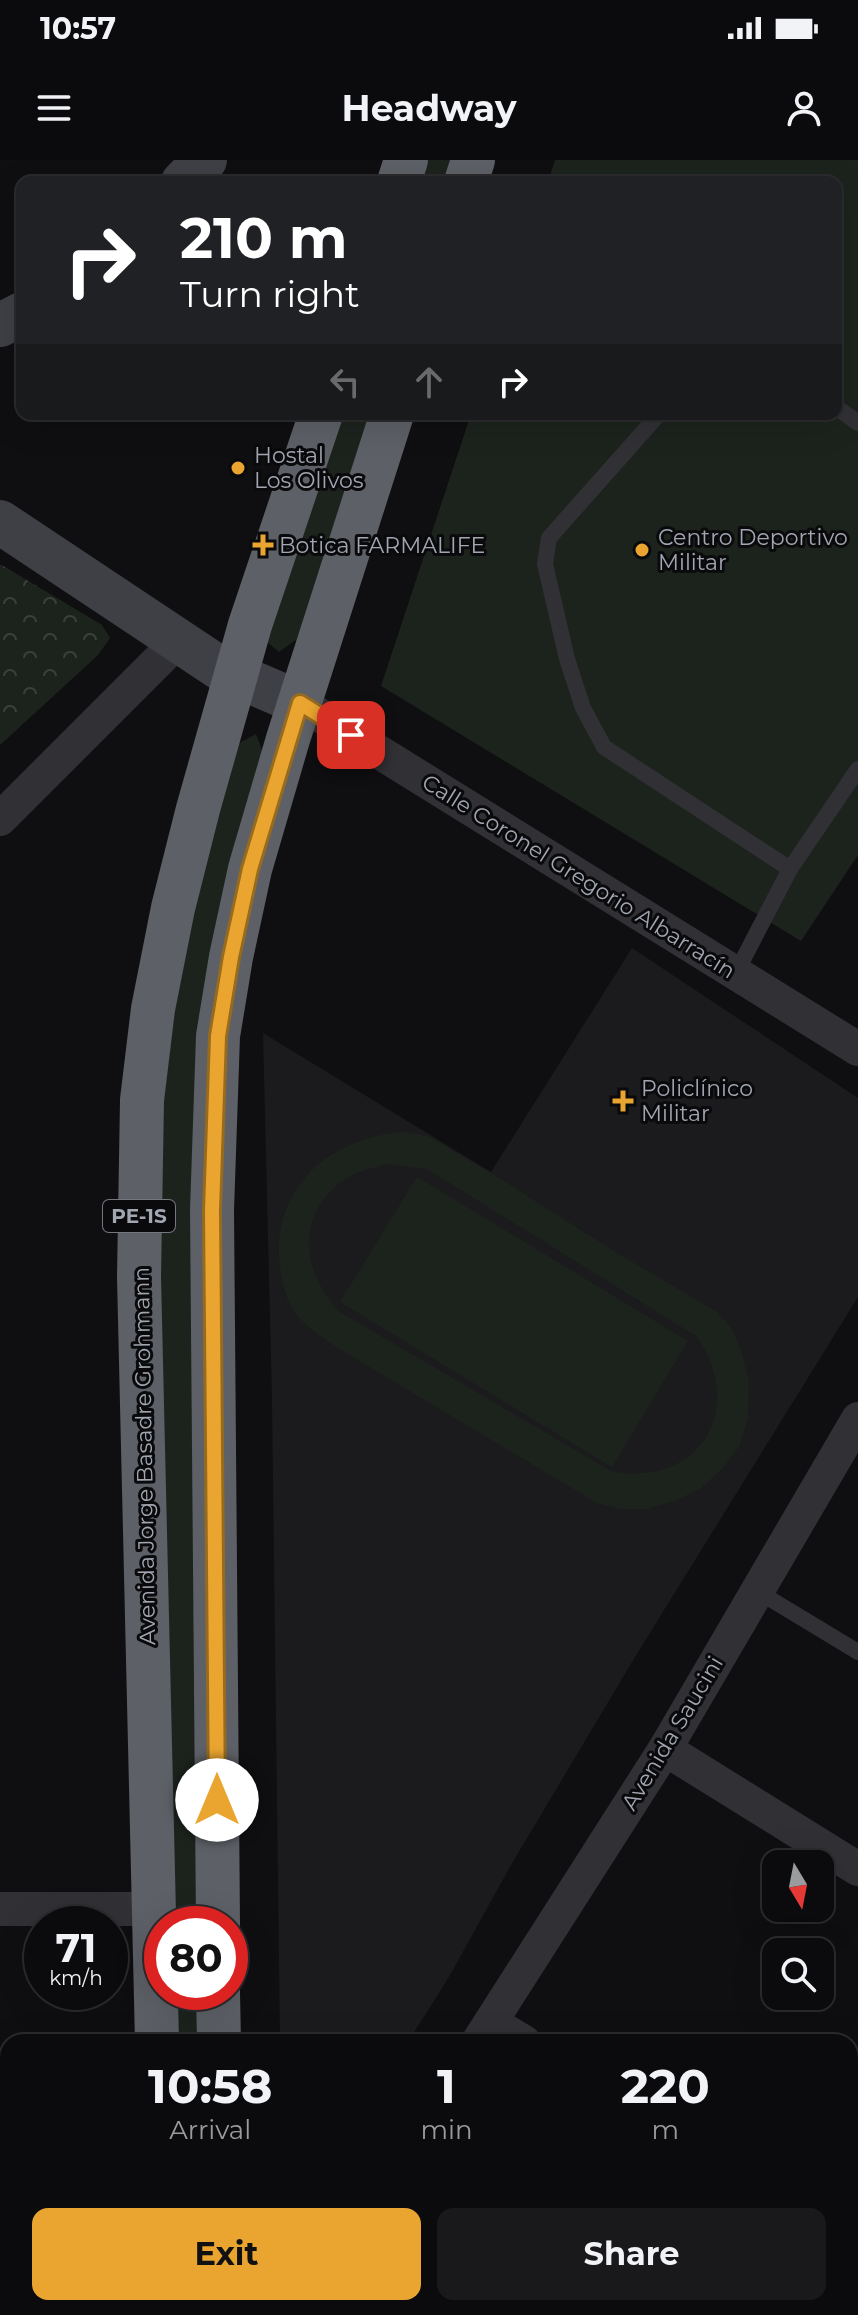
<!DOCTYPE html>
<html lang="en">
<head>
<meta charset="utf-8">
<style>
  body { margin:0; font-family:Montserrat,sans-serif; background:#19191b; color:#f1f3f6; height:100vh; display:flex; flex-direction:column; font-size:30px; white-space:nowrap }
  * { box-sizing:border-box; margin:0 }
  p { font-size:26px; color:#9a9b9d }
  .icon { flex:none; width:44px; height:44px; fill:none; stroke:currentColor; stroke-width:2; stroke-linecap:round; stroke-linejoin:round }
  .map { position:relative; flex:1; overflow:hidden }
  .drawer { position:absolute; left:0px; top:1874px; width:858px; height:282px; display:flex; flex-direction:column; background:#0b0b0d; border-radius:24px 24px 0 0; box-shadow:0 8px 32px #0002,0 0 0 2px #2b2b2e }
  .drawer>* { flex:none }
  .guide { position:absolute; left:16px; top:16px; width:826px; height:244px; border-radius:16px; box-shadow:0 8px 32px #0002,0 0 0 2px #2b2b2e; background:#202124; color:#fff; overflow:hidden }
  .needle { width:52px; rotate:170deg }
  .tools { position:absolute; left:762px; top:1690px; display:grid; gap:16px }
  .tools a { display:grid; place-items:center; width:72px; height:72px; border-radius:16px; background:#0b0b0d; box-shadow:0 8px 32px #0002,0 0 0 2px #2b2b2e; font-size:40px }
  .speed { position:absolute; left:24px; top:1746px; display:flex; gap:16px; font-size:40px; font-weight:700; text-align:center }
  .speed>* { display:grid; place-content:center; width:104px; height:104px; border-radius:50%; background:#0b0b0d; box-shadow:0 8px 32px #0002,0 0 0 2px #2b2b2e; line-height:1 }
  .speed small { font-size:20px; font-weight:400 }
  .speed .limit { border:12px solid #d22; background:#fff; color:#111 }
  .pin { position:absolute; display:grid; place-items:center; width:68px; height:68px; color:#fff; margin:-34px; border-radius:16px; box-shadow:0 4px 12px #0006 }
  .me { position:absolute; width:88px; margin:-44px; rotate:0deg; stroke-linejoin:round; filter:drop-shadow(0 0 6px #0008) }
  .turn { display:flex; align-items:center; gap:28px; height:168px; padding:0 32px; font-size:36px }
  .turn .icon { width:104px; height:104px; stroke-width:2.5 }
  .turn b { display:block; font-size:56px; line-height:68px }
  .lanes { display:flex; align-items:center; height:76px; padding:0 32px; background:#0003; justify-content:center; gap:40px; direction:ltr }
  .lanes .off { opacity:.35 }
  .eta { display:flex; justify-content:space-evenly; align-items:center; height:136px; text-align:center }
  .eta b { font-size:48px; font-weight:700; line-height:56px }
  .action { display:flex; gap:16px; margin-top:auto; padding:16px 32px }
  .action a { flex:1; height:92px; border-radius:16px; background:#e9a52f; color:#111; font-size:32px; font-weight:700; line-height:92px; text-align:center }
  .action a+a { background:#19191b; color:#f1f3f6 }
  .status { display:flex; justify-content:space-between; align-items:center; height:56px; padding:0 40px; background:#0b0b0d; direction:ltr }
  .status svg { height:22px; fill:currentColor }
  header { display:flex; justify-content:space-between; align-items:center; height:104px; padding:0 32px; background:#0b0b0d; font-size:36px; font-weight:700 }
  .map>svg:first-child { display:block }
  .built { fill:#1b1b1e }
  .green { fill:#1c231d; fill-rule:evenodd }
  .park { fill:url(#park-crowns) }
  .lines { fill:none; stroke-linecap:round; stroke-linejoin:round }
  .lane { stroke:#313135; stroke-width:16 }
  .street { stroke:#313135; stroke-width:34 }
  .secondary { stroke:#3f4045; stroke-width:44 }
  .highway { stroke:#5d6066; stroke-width:44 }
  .route-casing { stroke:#976b1f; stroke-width:20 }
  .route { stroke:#e9a52f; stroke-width:14 }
  .poi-dot { fill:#e9a52f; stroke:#0a0a0c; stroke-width:3 }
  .labels { text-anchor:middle; stroke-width:6; stroke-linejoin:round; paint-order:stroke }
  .shield { fill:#0a0a0c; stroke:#747780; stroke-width:2 }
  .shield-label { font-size:20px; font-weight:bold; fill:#a1a6b1 }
  .poi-label { font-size:22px; fill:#a1a6b1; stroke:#0a0a0c; text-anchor:start }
  .street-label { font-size:22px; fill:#a1a6b1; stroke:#0a0a0c }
</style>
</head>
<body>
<div class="status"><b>10:57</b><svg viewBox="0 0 49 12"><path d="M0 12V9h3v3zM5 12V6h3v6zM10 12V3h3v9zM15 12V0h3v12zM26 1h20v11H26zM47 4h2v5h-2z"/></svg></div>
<header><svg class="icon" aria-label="menu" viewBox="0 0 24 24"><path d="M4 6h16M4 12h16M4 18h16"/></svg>Headway<svg class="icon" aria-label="person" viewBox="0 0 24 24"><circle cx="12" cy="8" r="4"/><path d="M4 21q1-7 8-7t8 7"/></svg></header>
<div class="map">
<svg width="858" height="2155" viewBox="0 0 858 2155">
  <defs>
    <pattern id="park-crowns" width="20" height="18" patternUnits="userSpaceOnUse" patternTransform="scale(2)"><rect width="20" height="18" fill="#1c231d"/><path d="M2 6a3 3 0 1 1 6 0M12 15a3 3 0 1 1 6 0" fill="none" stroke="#3a403b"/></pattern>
  </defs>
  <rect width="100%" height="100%" fill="#0f0f11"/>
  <path class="built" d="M632,788L858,938V1137L635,1497L511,1705L449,1817L408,1882H280L272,1240L263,873L491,1012Z"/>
  <g class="green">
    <path d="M418,0H450L443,22H411Z"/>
    <path d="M555,0H858V695L801,781L381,526L471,254H836V22H548Z"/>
    <path d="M338,254H369L297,479L279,492L266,481Z"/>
    <path d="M256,574L264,595L214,785L202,1764H175L159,1082L161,919L172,818L232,587Z"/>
    <path d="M404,972L428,976L491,1013L617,1093L717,1152L731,1167L741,1190L749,1222L748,1258L739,1287L722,1309L701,1328L675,1341L646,1349H621L597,1343L338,1188C323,1178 307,1168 296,1154C284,1138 280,1114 279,1095C277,1020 336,977 404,972ZM387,1004L427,1009L696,1176C748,1248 699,1329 611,1311L338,1151C302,1109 294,1055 345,1019C357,1011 373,1008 387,1004Z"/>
    <path d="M417,1017L688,1181L612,1307L340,1142Z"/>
    <path d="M175,1832H201V1882H176Z"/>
  </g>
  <path class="park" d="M0,404L102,465L110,478L98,495L0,585Z"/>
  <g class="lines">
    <g class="lane">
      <path d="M836,247L858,263"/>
      <path d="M659,254L549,378L545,404L567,499L583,548L604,587L790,709L858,609"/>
      <path d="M736,813L790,709"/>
      <path d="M757,1431L858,1492"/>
    </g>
    <g class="street">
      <path d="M300,543L858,889"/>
      <path d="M0,659L178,481"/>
      <path d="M665,1589L858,1709"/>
      <path d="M0,1749H154"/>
      <path d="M491,1862L524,1882"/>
      <path d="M478,1882L665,1589L858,1259"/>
      <path d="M345,2148L356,2155"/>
      <path d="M305,2155L309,2148"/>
    </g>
    <g class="secondary">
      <path d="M183,22L205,0"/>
      <path d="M0,165L22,154"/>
      <path d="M0,362L221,509L300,543"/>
    </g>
    <g class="highway">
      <path d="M399,22L406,0"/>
      <path d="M466,22L473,0"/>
      <path d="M218,1764L212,1050L218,876L231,797L250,709L288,579L392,254"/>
      <path d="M218,1832L219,1882"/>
      <path d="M157,1882L139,1117L142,940L153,849L173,748L198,649L250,465L321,254"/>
      <path d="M162,2148V2155"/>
      <path d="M221,2148V2155"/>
    </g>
  </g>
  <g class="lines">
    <defs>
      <path id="route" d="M217,1640L212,1050L218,876L231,797L250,709L300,543L351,575"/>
    </defs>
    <use href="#route" class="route-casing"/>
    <use href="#route" class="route"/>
  </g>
  <g class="poi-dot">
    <circle cx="238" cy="308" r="8"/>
    <path d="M259 373h8v8h8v8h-8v8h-8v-8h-8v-8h8z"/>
    <circle cx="642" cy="390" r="8"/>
    <path d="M619 929h8v8h8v8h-8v8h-8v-8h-8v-8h8z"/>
  </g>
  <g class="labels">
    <rect class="shield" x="103" y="1040" width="72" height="32" rx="6"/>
    <g class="shield-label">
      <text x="139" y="1063">PE-1S</text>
    </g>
    <g class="poi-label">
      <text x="254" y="303">Hostal<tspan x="254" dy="25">Los Olivos</tspan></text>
      <text x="658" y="385">Centro Deportivo<tspan x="658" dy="25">Militar</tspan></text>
      <text x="279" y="393">Botica FARMALIFE</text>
      <text x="641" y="936">Policlínico<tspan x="641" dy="25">Militar</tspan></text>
    </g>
    <g class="street-label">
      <text transform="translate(579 716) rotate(32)" y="8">Calle Coronel Gregorio Albarracín</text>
      <text transform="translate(144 1296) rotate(-91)" y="8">Avenida Jorge Basadre Grohmann</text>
      <text transform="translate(672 1573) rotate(-59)" y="8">Avenida Saucini</text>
    </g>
  </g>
</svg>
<div class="tools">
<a><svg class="needle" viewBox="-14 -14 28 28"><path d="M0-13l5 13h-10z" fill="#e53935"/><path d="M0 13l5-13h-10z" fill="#9a9b9d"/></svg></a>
<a><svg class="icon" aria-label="search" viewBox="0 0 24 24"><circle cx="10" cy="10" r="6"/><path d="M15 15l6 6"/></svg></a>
</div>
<div class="speed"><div>71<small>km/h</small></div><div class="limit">80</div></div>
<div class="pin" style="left:351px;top:575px;background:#d93025"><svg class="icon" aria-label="arrive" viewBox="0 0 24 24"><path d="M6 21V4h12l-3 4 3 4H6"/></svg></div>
<svg class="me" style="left:217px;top:1640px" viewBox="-20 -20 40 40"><circle r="19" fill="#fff"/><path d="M0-13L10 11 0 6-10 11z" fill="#e9a52f"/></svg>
<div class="guide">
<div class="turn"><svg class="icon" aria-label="right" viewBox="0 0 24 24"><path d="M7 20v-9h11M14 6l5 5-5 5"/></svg><div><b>210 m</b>Turn right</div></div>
<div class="lanes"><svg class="icon off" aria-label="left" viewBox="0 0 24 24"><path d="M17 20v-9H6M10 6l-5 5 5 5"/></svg><svg class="icon off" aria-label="ahead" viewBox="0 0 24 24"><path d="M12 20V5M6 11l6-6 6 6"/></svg><svg class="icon" aria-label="right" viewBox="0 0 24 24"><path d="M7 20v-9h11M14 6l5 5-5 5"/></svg></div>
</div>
<section class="drawer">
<div class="eta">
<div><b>10:58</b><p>Arrival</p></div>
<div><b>1</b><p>min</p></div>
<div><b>220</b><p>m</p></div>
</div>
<div class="action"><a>Exit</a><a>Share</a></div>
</section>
</div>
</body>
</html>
